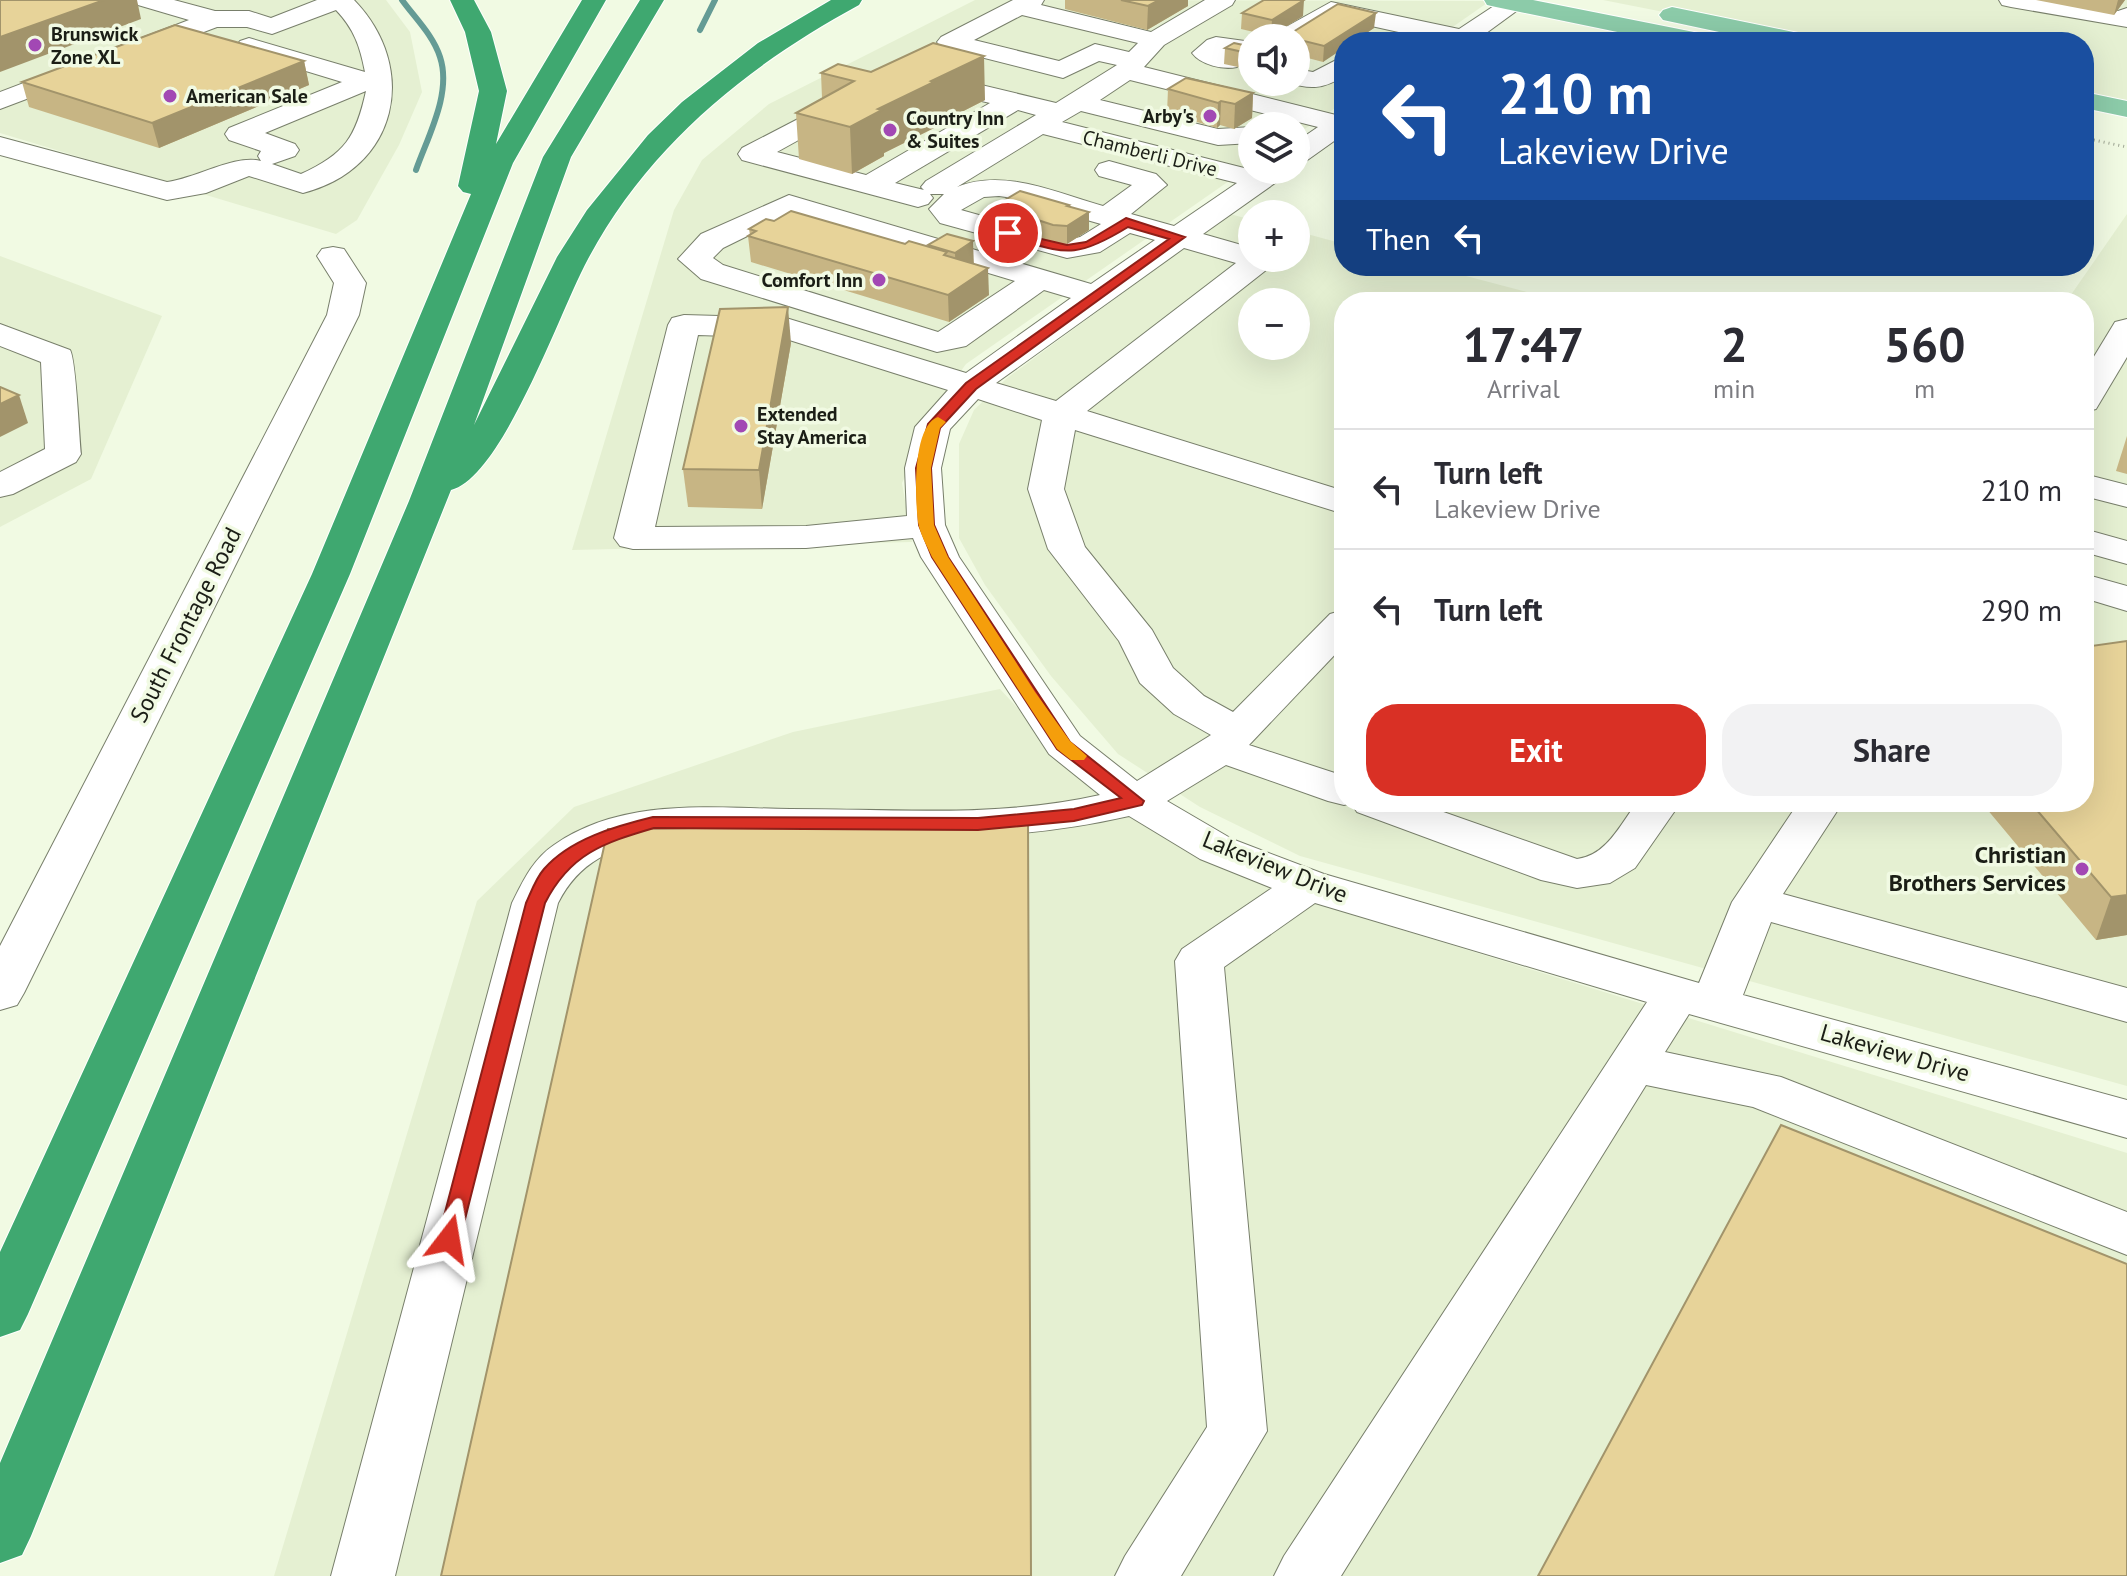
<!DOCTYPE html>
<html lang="en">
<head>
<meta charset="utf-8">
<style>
  body { margin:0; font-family:"PT Sans",sans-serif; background:#f2f2f3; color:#2b2b33; height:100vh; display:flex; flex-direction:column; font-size:30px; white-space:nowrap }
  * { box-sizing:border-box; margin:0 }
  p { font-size:26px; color:#7c7c81 }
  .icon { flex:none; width:44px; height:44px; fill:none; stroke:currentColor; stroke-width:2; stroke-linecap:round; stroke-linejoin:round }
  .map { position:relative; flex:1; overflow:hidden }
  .panel { position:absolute; left:1334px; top:292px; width:760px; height:520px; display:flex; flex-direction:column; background:#fff; border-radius:32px; box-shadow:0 8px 32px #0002 }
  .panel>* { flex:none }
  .hud { position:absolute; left:1334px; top:32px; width:760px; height:244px; border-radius:32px; box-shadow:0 8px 32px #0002; background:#1a4fa0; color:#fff; overflow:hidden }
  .tools { position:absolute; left:1238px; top:24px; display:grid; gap:16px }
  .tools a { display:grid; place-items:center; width:72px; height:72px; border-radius:50%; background:#fff; box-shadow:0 8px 32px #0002; font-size:40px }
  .pin { position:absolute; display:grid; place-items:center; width:68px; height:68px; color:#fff; margin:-34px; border:4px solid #fff; border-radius:50%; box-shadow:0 2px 8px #0007 }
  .me { position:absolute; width:88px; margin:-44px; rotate:14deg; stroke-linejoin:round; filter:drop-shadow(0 0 6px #0008) }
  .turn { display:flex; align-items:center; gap:28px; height:168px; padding:0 32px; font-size:36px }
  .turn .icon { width:104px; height:104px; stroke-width:2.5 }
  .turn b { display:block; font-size:56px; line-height:68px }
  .then { display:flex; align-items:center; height:76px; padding:0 32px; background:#0003; gap:16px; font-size:30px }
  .eta { display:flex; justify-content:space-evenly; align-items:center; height:136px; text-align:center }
  .eta b { font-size:48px; font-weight:700; line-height:56px }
  .primary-button { display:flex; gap:16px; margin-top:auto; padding:16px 32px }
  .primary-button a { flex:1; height:92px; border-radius:32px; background:#d93025; color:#fff; font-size:32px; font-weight:700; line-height:92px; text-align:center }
  .primary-button a+a { background:#f2f2f3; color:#2b2b33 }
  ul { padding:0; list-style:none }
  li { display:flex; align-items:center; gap:24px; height:120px; padding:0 32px; border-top:2px solid #e1e1e2 }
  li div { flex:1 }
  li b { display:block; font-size:30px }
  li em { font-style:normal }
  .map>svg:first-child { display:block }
  .built { fill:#e5f0d2; fill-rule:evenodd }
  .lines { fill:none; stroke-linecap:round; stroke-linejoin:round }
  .stream { stroke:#649b95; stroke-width:6 }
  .minor-casing { stroke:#787f6b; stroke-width:2 }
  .major-casing { stroke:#fff; stroke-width:2 }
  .highway-casing { stroke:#fff; stroke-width:2 }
  .path { stroke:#9ea593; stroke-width:3; stroke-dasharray:1 4; stroke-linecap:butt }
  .minor { fill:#fff; fill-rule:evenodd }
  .major { fill:#8ccba9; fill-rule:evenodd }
  .highway { fill:#3fa870; fill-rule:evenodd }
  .wall { fill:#c7b584 }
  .shaded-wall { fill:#a2946b }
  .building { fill:#e7d399; stroke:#a2946b; stroke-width:2 }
  .route { fill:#d93025; stroke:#8d1f18; stroke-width:2 }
  .slow { fill:#f59e0b }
  .poi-dot { fill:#a248b4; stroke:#f1fae3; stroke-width:3 }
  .labels { text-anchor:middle; stroke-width:7; stroke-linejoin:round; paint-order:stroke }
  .far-poi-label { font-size:20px; font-weight:bold; fill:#1b1e16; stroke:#f1fae3; text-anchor:start }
  .far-street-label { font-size:20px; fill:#1b1e16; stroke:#f1fae3 }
  .street-label { font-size:24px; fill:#1b1e16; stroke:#f1fae3 }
  .poi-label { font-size:24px; font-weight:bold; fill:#1b1e16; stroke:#f1fae3; text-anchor:end }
</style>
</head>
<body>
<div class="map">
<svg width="2127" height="1576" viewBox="0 0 2127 1576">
  <rect width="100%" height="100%" fill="#f1fae3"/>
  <g class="built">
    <path d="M0,0H386L410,32L422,92L399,145L357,220L336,234L0,133Z"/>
    <path d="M975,0L1490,1L1431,42H1344V102L1296,135V126H1252V165L966,364L948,389L902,483L912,542L572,550L674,210L702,160L769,104ZM1252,38H1296V82H1252Z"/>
    <path d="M1603,0H2127V104L2084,95V42H1815Z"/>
    <path d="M1230,214L1252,220V258H1296V231L1344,244V266H1428L1565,302H1344V802H2084V302H2066L2127,214V1086L1300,856L1200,807L1118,754L1051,676L985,585L959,538V444L974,410L1007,378ZM1252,302H1296V346H1252Z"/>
    <path d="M0,256L162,316L91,479L0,527Z"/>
    <path d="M1000,689L1104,801L1276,891L2127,1153V1576H274L477,901L574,807L793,732Z"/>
  </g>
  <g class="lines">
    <g class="stream">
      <path d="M402,0C415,18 433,35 440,57C452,93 428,136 416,170"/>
      <path d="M700,30L715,0"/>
    </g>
    <defs>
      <g id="minor">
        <path d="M135,0H174L215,11H249L271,18L317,0H354C420,68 398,169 303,193L249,176L206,193L167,200L0,155V137L167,182C197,178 235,154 261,161L258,156L261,151L229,140L225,134L229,128L342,82L240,51L236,46L240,41L249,38L365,72C360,46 354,29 336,10L272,34L247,27H217L0,109V92L189,20L138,5ZM366,91C356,137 345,154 301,174L272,164L295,156L299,150L295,144L265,133Z"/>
        <path d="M1013,0H1044L1041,5L1151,32L1205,0H1235L1232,5L1164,45L1144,67L1336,115L1344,113V134L1306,161L1296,164V142L1318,127L1130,80L1100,100L1218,129L1252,127V143L1218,145L1081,111L1062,122L1252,170H1289L1285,176L1203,234L1252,248V258H1273L1270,267L1087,411L1344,491V514L1075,430L1064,489L1085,547L1152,630L1173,668L1204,696L1233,712L1330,614L1344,610V645L1249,745L1344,776V802H1415L1577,859C1606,856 1621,824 1637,802H1681L1635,868L1610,883L1577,888L1541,880L1357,812L1351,803L1344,805L1328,801L1226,765L1167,801L1232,839L1324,874L1699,983L1732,902L1799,802H1843L1783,894L2127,988V1022L1771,922L1743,995L2127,1100V1138L1689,1014L1665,1052L1781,1077L2127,1212V1255L1753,1107L1646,1085L1341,1576H1274L1284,1556L1647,1002L1315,903L1224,967L1267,1431L1181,1576H1115L1125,1556L1207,1427L1175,961L1182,949L1272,888L1200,859L1129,816C978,851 809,837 655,836C611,850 580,860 558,903L395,1576H331L512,903C523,881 533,859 554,845C623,797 711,808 790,809C893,809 999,818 1100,795L1049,754L921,557L913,538L806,548L633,549L620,546L614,538L668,325L672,318L684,315L786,318L966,373L1071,298L1044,290L966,346L937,352L701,279L678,259L701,234L789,195L1091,284L1155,240L1130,233L1100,252L1067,258L940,223L929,209L944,194H930L933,198L928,204L918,207L742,160L738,154L742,148L850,92L860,94L864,100L860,106L777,152L866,175L990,103L918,86L914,80L918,74L927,72L1056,103L1117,65L1099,61L1063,78L941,47L937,42L941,37ZM1022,15L1138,43L1129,52L1095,44L1059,61L974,40ZM1018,110L1036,115L926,181L921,187L924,190L895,183ZM1043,134L1237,183L1174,226L1131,214L1167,185L1156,174L1109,161L1099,164L1095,170L1099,176L1132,185L1103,206C1056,193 1005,168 957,187ZM999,196L1006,197L1101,224L1080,237L1068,240L961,210L984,197ZM792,214L1015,281L938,332L723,265L713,258L723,248ZM1184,248L1236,263L1056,401L996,383ZM698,335L783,338L948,390L915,427L905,468L907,516L806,526L655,527ZM978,399L1042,420L1028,489L1048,549L1119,641L1140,683L1174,714L1211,735L1137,781L1080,736L959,557L945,525L941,468L950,429Z"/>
        <path d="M1503,0H1524L1526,4L1474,42H1444L1335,18L1296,42V38H1271L1275,33L1331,2L1459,29Z"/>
        <path d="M1999,0H2053L2118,11L2127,8V27L2011,7L2002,5Z"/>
        <path d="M1216,37L1252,42V58L1238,56L1241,61L1237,67C1223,70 1201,65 1192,53L1207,40Z"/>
        <path d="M1344,56V76C1324,89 1310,90 1287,82H1296V69L1313,72Z"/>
        <path d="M333,247L344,249L366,283L359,315L24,993L17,1005L0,1010V946L327,315L334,283L317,256L322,249Z"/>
        <path d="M2127,319V357L2096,409L2084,412V373L2115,322Z"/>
        <path d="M0,324L70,350C76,359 79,435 81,454L76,462L13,494L0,497V472L45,449L41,362L0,346Z"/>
        <path d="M2084,474L2127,485V507L2084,496Z"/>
        <path d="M2084,529L2127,541V564L2084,552Z"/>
        <path d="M2084,574L2127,586V611L2084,598Z"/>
      </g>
      <g id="major">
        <path d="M1484,0H1533L1704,34L1713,37L1717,42H1666L1496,7L1487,5Z"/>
        <path d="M1672,7L1803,34L1812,37L1816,42H1766L1663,20L1659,15L1663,10Z"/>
        <path d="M2084,92L2127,101V117L2084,108Z"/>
      </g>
      <g id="highway">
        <path d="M450,0H474L491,32L507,91L496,144L582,0H606L513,163L350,574L28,1314L20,1330L0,1337V1252L312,574L471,194L463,192L458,186L479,91L465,32Z"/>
        <path d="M640,0H664L571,157L474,425L557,257L587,210L648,135L682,102L758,43L831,0H862L859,5C748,65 648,146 588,259C561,308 503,477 451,490L31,1536L22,1555L0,1563V1463L409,501L543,157Z"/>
      </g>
    </defs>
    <use href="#minor" class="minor-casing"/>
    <use href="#major" class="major-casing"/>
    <use href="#highway" class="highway-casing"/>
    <path class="path" d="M2084,138L2127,147"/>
    <use href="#minor" class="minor"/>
    <use href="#major" class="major"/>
    <use href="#highway" class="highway"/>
  </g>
  <g class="wall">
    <path d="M1065,0H1188V6L1147,30L1065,9Z"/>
    <path d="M2036,0H2125L2114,15Z"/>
    <path d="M1242,13L1303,16L1271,36L1241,29Z"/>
    <path d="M1374,28L1353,42H1344L1323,62L1304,57L1303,71L1296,78V38H1285V37Z"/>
    <path d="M1252,44V70L1224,64L1225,48L1248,46Z"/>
    <path d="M304,61L309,85L159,148L29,107L22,82Z"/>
    <path d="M821,73L985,100L936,125V127L884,153V156L852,174L799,159L796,113L822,98Z"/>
    <path d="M1168,89L1253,93L1252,118L1234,129L1220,125L1217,128L1167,113Z"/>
    <path d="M1069,205V207L1089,212V230L1067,244L1053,243L995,223V206Z"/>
    <path d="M774,221L929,247L928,245L947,234L974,264L989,295L949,322L751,262L748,236L750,235L749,229Z"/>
    <path d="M791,343L762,509L688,507L683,469Z"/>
    <path d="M2127,436V474L2116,471Z"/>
    <path d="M2127,641V935L2096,940L1981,802H2084Z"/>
  </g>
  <g class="shaded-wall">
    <path d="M104,0H137L141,19L0,72V37Z"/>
    <path d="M1159,0H1188V6L1147,30L1148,6Z"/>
    <path d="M1304,0L1303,16L1271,36L1272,20Z"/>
    <path d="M2118,0H2125L2114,15Z"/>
    <path d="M1376,13L1374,28L1353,42H1344V48L1323,62L1324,46Z"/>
    <path d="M1304,55L1303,71L1296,78V62Z"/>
    <path d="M984,56L985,100L936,125V127L884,153V156L852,174L850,127L878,109L931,81Z"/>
    <path d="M304,61L309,85L159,148L152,123Z"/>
    <path d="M1253,93L1252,118L1234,129L1235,104Z"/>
    <path d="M1221,101L1220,125L1217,128L1218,103Z"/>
    <path d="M1089,212V230L1067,244V226Z"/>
    <path d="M973,241L974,267L956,280L955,253Z"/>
    <path d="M988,268L989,295L949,322L948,295Z"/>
    <path d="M788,307L791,343L762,509L759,470Z"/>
    <path d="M19,395L28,423L0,437V404Z"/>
    <path d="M2127,895V935L2096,940L2111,897Z"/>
  </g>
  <g class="building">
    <path d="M0,0H104L0,37Z"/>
    <path d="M1121,0H1159L1148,6Z"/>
    <path d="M1264,0H1304L1272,20L1242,13Z"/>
    <path d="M1338,4L1376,13L1324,46L1296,39V38L1285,37Z"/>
    <path d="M175,25L304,61L152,123L22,82Z"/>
    <path d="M933,43L984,56L931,81L934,82L878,109L882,110L850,127L796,113L854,81L821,73L838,64L871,72Z"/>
    <path d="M1234,43L1248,46L1252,44V54L1225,48Z"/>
    <path d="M1296,53L1304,55L1296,62Z"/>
    <path d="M1186,78L1253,93L1235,104L1221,101L1218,103L1168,89Z"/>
    <path d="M1020,191L1069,205L1067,206L1089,212L1067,226L1053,225L995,206Z"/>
    <path d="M791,211L905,244L909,241L947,252L944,255L988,268L948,295L748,236L756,231L749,229L766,219L774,221Z"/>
    <path d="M947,234L973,241L955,253L928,245Z"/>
    <path d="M788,307L759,470L683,469L720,309Z"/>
    <path d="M0,387L19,395L0,404Z"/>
    <path d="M2127,641V895L2111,897L2030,802H2084V647Z"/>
    <path d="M1028,824L1031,1576H441L608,829Z"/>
    <path d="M1781,1125L2127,1264V1576H1538Z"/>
  </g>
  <path class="route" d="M1126,218L1185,237L976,389L940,428L931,468L934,525L948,557L1070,742L1144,801L1142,805L1074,821L978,830L654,828C603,843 570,854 545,903L460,1239L457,1246L449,1248L441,1246L438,1239L526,903C531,892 536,878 544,869C570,839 616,826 653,817L978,818L1074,809L1121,798L1057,749L932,557L919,525L916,468L928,424L966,383L1169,239L1128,227C1071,262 1065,252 1003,236V230L1067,245L1086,242Z"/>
  <path class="slow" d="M938,417L946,422L940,428L931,468L934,525L948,557L1035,692L1070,741L1087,756L1084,760H1071L1057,749L932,557C927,546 920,534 918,522C915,498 912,426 938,417Z"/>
  <g class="poi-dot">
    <circle cx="35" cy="45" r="8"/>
    <circle cx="170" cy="96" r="8"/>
    <circle cx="1210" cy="116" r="8"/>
    <circle cx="890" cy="130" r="8"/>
    <circle cx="879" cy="280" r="8"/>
    <circle cx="741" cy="426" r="8"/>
    <circle cx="2082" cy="869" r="8"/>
  </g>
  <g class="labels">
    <g class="far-poi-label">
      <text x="51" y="41">Brunswick<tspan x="51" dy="23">Zone XL</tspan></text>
      <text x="186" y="103">American Sale</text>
      <text x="1194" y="123" text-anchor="end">Arby's</text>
      <text x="906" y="125">Country Inn<tspan x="906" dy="23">&amp; Suites</tspan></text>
      <text x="863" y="287" text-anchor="end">Comfort Inn</text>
      <text x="757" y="421">Extended<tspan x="757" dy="23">Stay America</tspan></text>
    </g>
    <g class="far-street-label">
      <text transform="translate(1150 153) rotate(14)" y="7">Chamberli Drive</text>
    </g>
    <g class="street-label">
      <text transform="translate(186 625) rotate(-63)" y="8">South Frontage Road</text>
      <text transform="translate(1275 867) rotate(22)" y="8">Lakeview Drive</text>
      <text transform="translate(1895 1053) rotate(16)" y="8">Lakeview Drive</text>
    </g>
    <g class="poi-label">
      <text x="2066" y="863">Christian<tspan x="2066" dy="28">Brothers Services</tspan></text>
    </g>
  </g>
</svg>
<div class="tools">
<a><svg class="icon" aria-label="sound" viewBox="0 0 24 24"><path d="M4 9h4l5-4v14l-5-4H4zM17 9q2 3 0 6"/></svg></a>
<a><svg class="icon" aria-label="layers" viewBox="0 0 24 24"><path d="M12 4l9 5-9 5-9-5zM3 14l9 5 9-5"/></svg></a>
<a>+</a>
<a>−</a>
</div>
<div class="pin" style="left:1008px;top:233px;background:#d93025"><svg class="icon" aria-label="arrive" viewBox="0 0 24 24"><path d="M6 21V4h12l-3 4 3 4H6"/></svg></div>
<svg class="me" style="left:449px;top:1239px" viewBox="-20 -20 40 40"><path d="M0-17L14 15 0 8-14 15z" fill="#d93025" stroke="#fff" stroke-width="4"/></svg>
<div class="hud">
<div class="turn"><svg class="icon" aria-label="left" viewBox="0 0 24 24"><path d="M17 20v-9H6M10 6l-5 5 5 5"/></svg><div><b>210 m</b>Lakeview Drive</div></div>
<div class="then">Then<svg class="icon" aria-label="left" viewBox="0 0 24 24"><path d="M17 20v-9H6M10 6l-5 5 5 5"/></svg></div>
</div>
<section class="panel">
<div class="eta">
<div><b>17:47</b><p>Arrival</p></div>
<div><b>2</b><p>min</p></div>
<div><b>560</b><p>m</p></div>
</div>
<ul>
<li><svg class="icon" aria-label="left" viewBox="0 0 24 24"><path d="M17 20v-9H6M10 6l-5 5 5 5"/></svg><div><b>Turn left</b><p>Lakeview Drive</p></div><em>210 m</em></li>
<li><svg class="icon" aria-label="left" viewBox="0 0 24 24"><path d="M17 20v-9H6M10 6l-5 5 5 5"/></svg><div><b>Turn left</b></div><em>290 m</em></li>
</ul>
<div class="primary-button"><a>Exit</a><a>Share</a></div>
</section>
</div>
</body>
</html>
